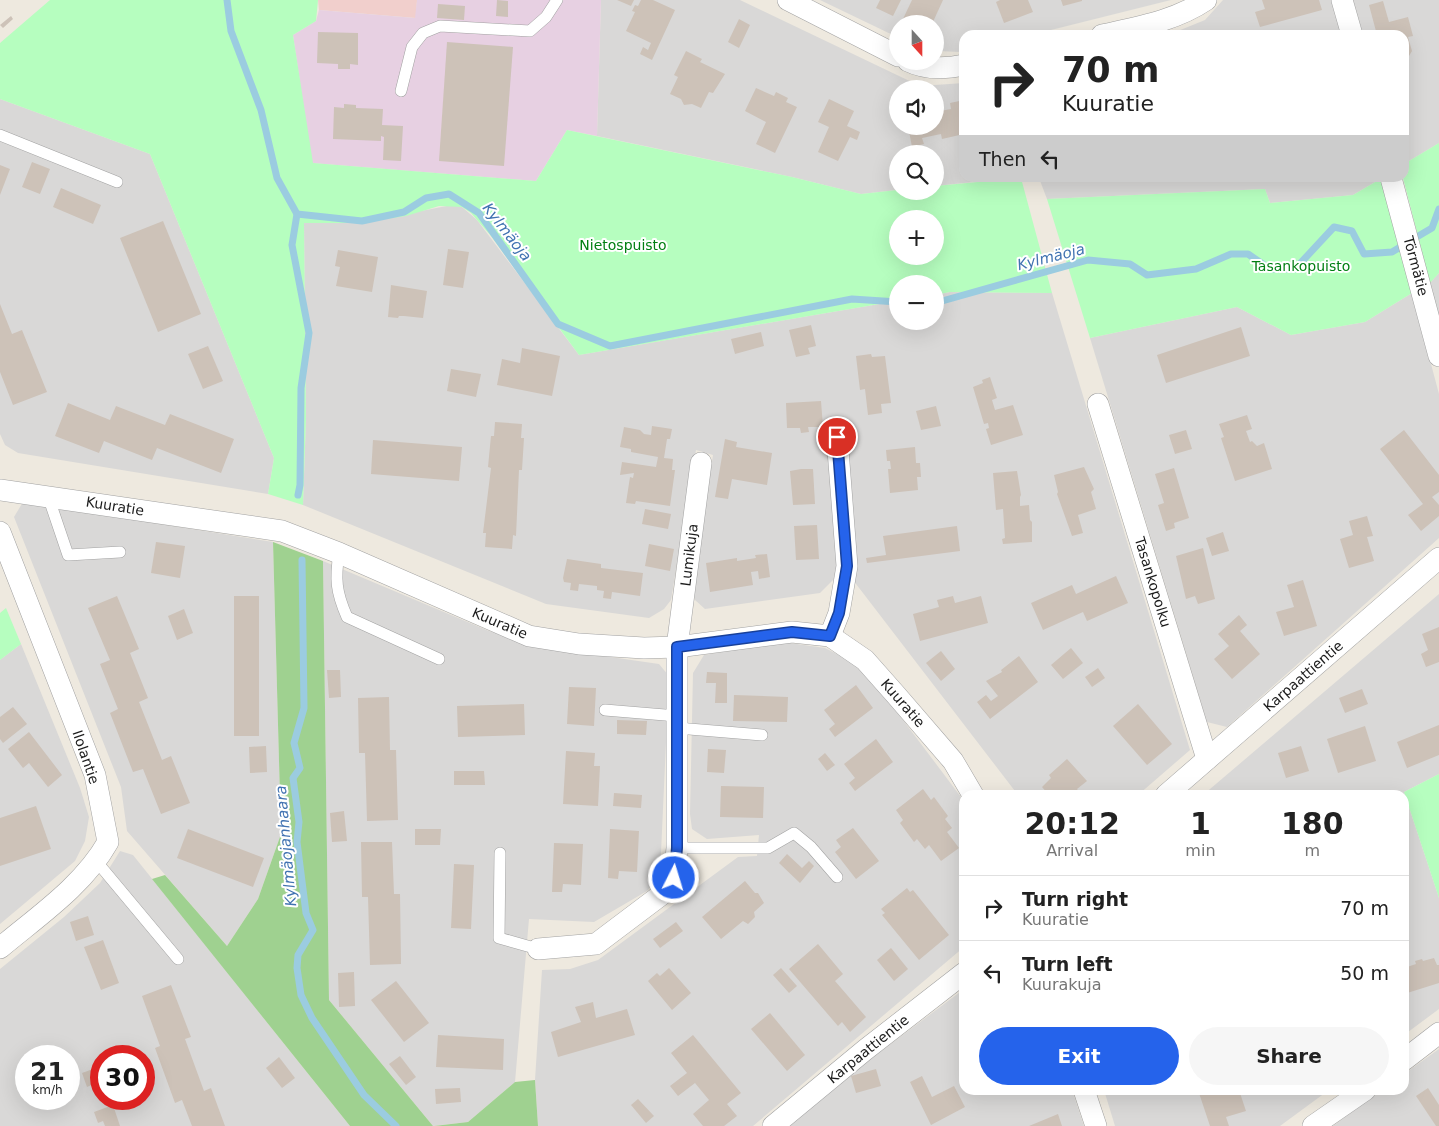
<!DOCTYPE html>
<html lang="en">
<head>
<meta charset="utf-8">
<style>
  body { margin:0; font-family:"DejaVu Sans",sans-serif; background:#f6f6f6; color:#222; height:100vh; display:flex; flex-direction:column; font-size:19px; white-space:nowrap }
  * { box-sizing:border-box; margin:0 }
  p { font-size:16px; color:#767676 }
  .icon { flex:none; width:28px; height:28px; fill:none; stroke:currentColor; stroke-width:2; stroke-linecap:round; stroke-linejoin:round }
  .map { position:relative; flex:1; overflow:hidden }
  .side { position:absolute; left:959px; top:790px; width:450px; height:305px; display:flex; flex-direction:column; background:#fff; border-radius:15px; box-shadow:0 5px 20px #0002 }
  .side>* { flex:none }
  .banner { position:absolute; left:959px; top:30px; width:450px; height:152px; border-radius:15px; box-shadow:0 5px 20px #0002; background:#fff; color:#222; overflow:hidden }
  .needle { width:32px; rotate:159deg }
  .buttons { position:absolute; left:889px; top:15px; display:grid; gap:10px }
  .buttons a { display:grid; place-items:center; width:55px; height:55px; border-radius:50%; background:#fff; box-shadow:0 5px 20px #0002; font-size:25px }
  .speed { position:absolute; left:15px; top:1045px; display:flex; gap:10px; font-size:25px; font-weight:700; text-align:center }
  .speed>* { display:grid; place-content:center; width:65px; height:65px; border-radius:50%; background:#fff; box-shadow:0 5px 20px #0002; line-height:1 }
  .speed small { font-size:12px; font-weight:400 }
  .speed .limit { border:8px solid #d22; background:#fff; color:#111 }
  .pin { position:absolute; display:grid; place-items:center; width:42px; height:42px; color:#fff; margin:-21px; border:2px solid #fff; border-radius:50%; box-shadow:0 1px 5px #0007 }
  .me { position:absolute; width:55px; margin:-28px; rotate:5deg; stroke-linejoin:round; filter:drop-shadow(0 0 4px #0008) }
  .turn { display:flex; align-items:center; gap:18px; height:105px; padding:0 20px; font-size:22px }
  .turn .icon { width:65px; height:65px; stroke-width:2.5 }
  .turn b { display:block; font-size:35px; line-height:42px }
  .then { display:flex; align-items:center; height:48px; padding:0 20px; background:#0003; gap:10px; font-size:19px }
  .eta { display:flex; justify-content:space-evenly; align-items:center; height:85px; text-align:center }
  .eta b { font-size:30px; font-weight:700; line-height:35px }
  .primary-button { display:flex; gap:10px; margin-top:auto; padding:10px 20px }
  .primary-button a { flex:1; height:58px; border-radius:30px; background:#2563eb; color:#fff; font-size:20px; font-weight:700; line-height:58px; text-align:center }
  .primary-button a+a { background:#f6f6f6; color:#222 }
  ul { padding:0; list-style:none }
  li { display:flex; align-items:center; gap:15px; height:65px; padding:0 20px; border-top:1px solid #e0e0e0 }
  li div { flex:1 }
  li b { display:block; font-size:19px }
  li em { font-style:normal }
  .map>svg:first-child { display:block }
  .residential { fill:#d9d8d7; fill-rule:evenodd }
  .commercial { fill:#f1cfcc }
  .industrial { fill:#e7d0e2 }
  .forest { fill:#9fd190 }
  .park { fill:#b6febf; fill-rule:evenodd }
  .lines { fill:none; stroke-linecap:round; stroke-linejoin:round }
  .stream { stroke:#9bcce0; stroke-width:7 }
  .building { fill:#cdc2b8 }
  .service-casing { stroke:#a2a2a2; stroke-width:12 }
  .minor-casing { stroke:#a2a2a2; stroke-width:22 }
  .service { stroke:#fff; stroke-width:11 }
  .minor { stroke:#fff; stroke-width:21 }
  .route-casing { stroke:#184099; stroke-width:12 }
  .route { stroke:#2563eb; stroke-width:9 }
  .labels { text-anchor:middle; stroke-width:4; stroke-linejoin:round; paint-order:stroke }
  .park-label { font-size:14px; fill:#027f13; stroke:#fff }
  .street-label { font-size:14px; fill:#1b1b1b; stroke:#fff }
  .water-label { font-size:15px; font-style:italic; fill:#4173b1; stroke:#fff }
</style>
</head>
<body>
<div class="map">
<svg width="1439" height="1126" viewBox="0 0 1439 1126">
  <rect width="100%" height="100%" fill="#eee9df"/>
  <g class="residential">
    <path d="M601,0H740L920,86L964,83V178H1013L935,186V154H898L897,190L861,194L792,177L597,136ZM898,89H935V126H898Z"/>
    <path d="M820,0H1171L1031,35H964V52H962L935,51V24H898L897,37Z"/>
    <path d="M1223,0H1336L1345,35H1168L1205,20Z"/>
    <path d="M1353,0H1439V143L1404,164V35H1363Z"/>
    <path d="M0,99L150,154L274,458L268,494L18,453L5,445L0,434Z"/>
    <path d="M1039,178H1382L1353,195L1270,203L1265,189L1047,199Z"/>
    <path d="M452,205L462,207L477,220L579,355L897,301L898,321H935V295L950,292L1052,293L1190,750L1138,795H1018L853,580L846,422L831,426L837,576L820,593L705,609L695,600L693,587L713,455L696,450L671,600L664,609L649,618L546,604L303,505L306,419L304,223H359Z"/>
    <path d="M1439,273V316L1430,283Z"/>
    <path d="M1412,293L1439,394V538L1227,727L1207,722L1090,338L1237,307L1291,335L1365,322Z"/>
    <path d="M23,502L273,542L281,834L258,899L227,946L127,831L121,787L14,517Z"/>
    <path d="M323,561L489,631L548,648L659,664L669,676L660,875L647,891L594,922L529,919L515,1082L468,1122L433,1126L329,1000Z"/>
    <path d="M1439,594V774L1404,792L1439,898V1009L1404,1035V795H1203Z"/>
    <path d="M783,642L825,648L863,667L964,801V947L753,1126H538L535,1080L542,970L570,969L598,960L738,857L757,856L759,835L707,839L692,829L690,814L693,673L704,655Z"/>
    <path d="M21,644L80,788L89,817L85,841L75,861L0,924V660Z"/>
    <path d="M120,851L133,855L350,1126H0V969L64,917L100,883ZM26,1056H69V1099H26ZM101,1056H144V1099H101Z"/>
    <path d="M964,989V1090H1072L1084,1126H787L844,1079Z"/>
    <path d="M1439,1049V1126H1333L1382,1090H1404V1074Z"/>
    <path d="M1104,1090H1329L1280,1126H1115Z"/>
  </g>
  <path class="commercial" d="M318,0H417L416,18L319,10Z"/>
  <path class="industrial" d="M417,0H601L597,136L567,130L536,181L312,163L293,35L316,21L319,10L415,18Z"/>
  <g class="forest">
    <path d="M273,542L323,561L329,1000L433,1126H350L152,879L165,875L227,946L258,899L281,834Z"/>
    <path d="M535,1080L538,1126H434L468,1122L515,1082Z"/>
  </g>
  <g class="park">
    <path d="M50,0H318L316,21L293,35L313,163L536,181L567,130L792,177L861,194L897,190L935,191V186L1021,178L1052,293L950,292L935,295V284H898L897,301L579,355L491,236L471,213L462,207L439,206L406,216L359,223H304L306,419L303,505L268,494L274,458L150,154L0,99V43ZM898,219H935V256H898Z"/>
    <path d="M1439,143V273L1430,283L1403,178L1404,164Z"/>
    <path d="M1382,178L1412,293L1365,322L1291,335L1237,307L1090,338L1047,199L1265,189L1270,203L1353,195Z"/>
    <path d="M6,608L21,644L0,660V613Z"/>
    <path d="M1439,774V898L1404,792Z"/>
  </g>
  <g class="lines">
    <g class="stream">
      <path d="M227,0L231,31L261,110L277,178L297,214L362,221L404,212L426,198L449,194L479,213L558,324L610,346L852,299L898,302"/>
      <path d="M297,214L292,245L309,333L301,388L300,485L298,495"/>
      <path d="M1415,238L1432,228L1439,209"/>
      <path d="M935,303L1088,260L1130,264L1147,275L1196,269L1231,254H1248L1270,269H1295L1334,227L1352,231L1364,254L1392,252L1402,246"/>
      <path d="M302,560L304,708L294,743L300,768L293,778L299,822L297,842L306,913L313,930L298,955L297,968L301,995L312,1018L364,1095L396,1126"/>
    </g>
  </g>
  <g class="building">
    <path d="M497,0L508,1V17L496,16Z"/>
    <path d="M617,0H634L631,6Z"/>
    <path d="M641,0H653L675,10L652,60L640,54L643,47L648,50L651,43L626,31L635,12L632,11L635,5L638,6Z"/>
    <path d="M880,0H901L893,16L876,8Z"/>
    <path d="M912,0H943L932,24H908L902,21Z"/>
    <path d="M1000,0H1028L1033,12L1004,23L996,2Z"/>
    <path d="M1061,0H1082V1L1063,6Z"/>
    <path d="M1262,0H1319L1322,10L1260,27L1255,12L1265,9Z"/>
    <path d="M1383,1L1389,22L1408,17L1413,36L1408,37L1412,51L1409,56L1404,58V35H1377L1369,5Z"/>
    <path d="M438,4L465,6L464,20L437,18Z"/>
    <path d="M11,16L13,19L3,28L0,25Z"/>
    <path d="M739,19L750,25L739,48L728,42Z"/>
    <path d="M318,32L358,33V65L350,64V69H338V64L317,63Z"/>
    <path d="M447,42L513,47L504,166L439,161Z"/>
    <path d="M686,51L702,59L700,62L725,74L713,93L709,92L701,108L692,104L684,105L681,99L670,94L678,77L674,75Z"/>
    <path d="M756,88L774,96L776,92L788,98L786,102L797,107L775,153L756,144L766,122L745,111Z"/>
    <path d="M829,99L854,111L847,126L860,132L857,140L850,137L838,161L818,152L829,127L818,122Z"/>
    <path d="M964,100V134L942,139L941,134L922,138L924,144L912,147L908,126H935V112L951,109L950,103Z"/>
    <path d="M344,104L356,105V108L383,109L382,125L403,126L401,161L383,160L384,137L381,136V141L333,139L334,107L344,108Z"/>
    <path d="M32,162L50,169L40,194L22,187Z"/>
    <path d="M0,165L10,169L0,195Z"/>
    <path d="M61,188L101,205L93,224L53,207Z"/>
    <path d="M163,221L201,314L158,332L120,238Z"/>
    <path d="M448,249L469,252L463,288L443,285Z"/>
    <path d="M338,250L378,257L372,292L336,286L340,267L335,266Z"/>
    <path d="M391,285L427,291L423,318L404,316H399L398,318L388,317Z"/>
    <path d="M0,304L12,334L22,330L47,392L13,405L0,372Z"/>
    <path d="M811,325L816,346L808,348L810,354L796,357L789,330Z"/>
    <path d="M1241,327L1250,356L1166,383L1157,355Z"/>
    <path d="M761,332L764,346L735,354L731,339Z"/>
    <path d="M208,346L223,381L203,389L188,354Z"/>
    <path d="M522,348L560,356L552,396L497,385L502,359L520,363Z"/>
    <path d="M871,354L872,357L885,356L891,403L881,404L882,413L868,415L865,389L860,390L856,356Z"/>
    <path d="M451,369L481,374L476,397L447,391Z"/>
    <path d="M990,377L997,398L992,400L995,410L1013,405L1023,435L991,445L986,429L989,428L988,423L984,424L973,387L983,383L982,380Z"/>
    <path d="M821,401L823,427H808L809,432L801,433L800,428H787L786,403Z"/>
    <path d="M68,403L110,420L116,406L165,425L170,414L234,439L221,473L157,448L152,460L104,441L99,453L55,436Z"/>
    <path d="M936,406L941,426L921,430L916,411Z"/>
    <path d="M1247,415L1252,429L1246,431L1250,442L1252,441L1257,446L1264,443L1272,469L1235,481L1221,438L1224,437L1219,424Z"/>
    <path d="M495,422L522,424L521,438H524L522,470H519L516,536L513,535L512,549L485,547L486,533H483L491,468L488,467L491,436H494Z"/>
    <path d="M652,426L672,429L670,439H667L664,458L673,459L672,470H675L670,506L636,501L635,504L626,503L630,477L633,478L634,473L620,475L622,462L656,467L658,457L631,452V449L620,447L624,427L640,430L644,434L651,435Z"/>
    <path d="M1186,430L1192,449L1175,454L1169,435Z"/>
    <path d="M1404,430L1439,475V492L1432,497L1439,505V516L1421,531L1408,515L1423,504L1380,449Z"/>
    <path d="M725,439L737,442L736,447L772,453L767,485L732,479L728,499L715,497Z"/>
    <path d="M373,440L462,447L459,481L371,474Z"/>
    <path d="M915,447L916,463H920L921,477H917L918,490L890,493L888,469H891L890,461H887L886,450Z"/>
    <path d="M1084,467L1094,489L1091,492L1096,509L1078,515L1083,533L1072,536L1057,494L1058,492L1054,475Z"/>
    <path d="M1174,468L1189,518L1174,523L1175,528L1166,531L1158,505L1164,503L1155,474Z"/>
    <path d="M801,469H813L815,504L793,505L790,471Z"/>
    <path d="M1017,471L1021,495L1020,497V506L1029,505L1030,520L1032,522V542L1003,544L1002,539L1005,538L1003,509L996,510L993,473Z"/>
    <path d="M645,509L671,514L668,529L642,524Z"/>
    <path d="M1367,516L1373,536L1367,537L1374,561L1349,568L1340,539L1353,535L1349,521Z"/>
    <path d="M817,525L819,559L796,560L794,526Z"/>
    <path d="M957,526L960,551L867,563L866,558L886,555L883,536Z"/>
    <path d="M1223,532L1229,551L1212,556L1206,538Z"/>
    <path d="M156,542L185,546L180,578L151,573Z"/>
    <path d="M649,544L674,549L670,571L645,566Z"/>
    <path d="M1203,548L1215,599L1198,604L1195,596L1186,599L1176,556Z"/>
    <path d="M767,554L770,577L759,579L758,571L751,572L753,585L710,592L706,563L737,558V561L756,558L755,555Z"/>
    <path d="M567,559L601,564V568L643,573L640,596L612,592L611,599L603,598L604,591L597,590V586L579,584L578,591L570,590L571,583L564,582L563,578Z"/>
    <path d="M1116,576L1128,603L1087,621L1083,612L1043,630L1031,603L1072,585L1076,594Z"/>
    <path d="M1303,580L1317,626L1284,636L1276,612L1294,607L1287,585Z"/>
    <path d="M117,596L139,649L130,653L148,698L139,702L162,760L171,756L190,803L161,814L143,769L133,772L110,713L118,709L100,664L110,660L88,608Z"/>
    <rect x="234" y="596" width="25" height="140"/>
    <path d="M953,596L955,603L981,596L988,623L920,641L913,614L939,607L937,600Z"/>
    <path d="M184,609L193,633L177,640L168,616Z"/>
    <path d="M1239,615L1247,625L1240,631L1260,654L1232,679L1214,659L1229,646L1218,634Z"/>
    <path d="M1439,627V662L1426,667L1421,654L1428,650L1422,634Z"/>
    <path d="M1071,648L1083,663L1063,679L1051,665Z"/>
    <path d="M941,651L955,669L941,681L926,663Z"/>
    <path d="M1019,656L1038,682L990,719L977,702L986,695L991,701L998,696L986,681L1002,672L1001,670Z"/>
    <path d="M1098,668L1105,678L1092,687L1085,677Z"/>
    <path d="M327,670H340L341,697L329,698Z"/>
    <path d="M707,672L727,673V703H715L716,683H706Z"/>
    <path d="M856,685L873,708L835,737L829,729L835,724L824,710Z"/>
    <path d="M569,687L596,688L594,726L567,724Z"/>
    <path d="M1362,689L1368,704L1345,713L1339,698Z"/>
    <path d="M734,695L788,697L787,722L733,721Z"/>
    <path d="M389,697L390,750H396L398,820L367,821L365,753H359L358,698Z"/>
    <path d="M524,704L525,735L458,737L457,706Z"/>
    <path d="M1138,704L1172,744L1147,765L1113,726Z"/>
    <path d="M13,707L27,724L3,743L0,739V717Z"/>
    <path d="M617,720L647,721L646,735L617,734Z"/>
    <path d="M1439,725V755L1407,768L1397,742Z"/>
    <path d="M1365,726L1376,761L1338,773L1327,739Z"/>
    <path d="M29,732L62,775L48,787L29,763L23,768L8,749Z"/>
    <path d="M876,739L893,762L855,791L849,783L855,778L844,764Z"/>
    <path d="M266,746L267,772L250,773L249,747Z"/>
    <path d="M1301,746L1309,771L1286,778L1278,753Z"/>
    <path d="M708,749L726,750L724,773L707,772Z"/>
    <path d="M566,751L595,753L594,766H600L598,806L563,804Z"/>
    <path d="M825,753L835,765L827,771L818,759Z"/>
    <path d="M1067,759L1087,781L1077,789L1080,793L1078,795H1049L1042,787L1051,778L1049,775Z"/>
    <path d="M454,771H484L485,785H454Z"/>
    <path d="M721,786L764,787L763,818L720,817Z"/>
    <path d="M923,789L931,800L934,797L948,816L945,819L952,828L947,832L959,848L941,861L929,845L925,849L917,839L914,842L900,823L903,820L896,810Z"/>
    <path d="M614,793L642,795L641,808L613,806Z"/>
    <path d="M36,806L51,849L0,866V818Z"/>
    <path d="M344,811L347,841L332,842L330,813Z"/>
    <path d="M853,828L879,861L856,879L835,852L841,847L836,840Z"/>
    <path d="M188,829L264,858L253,887L177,858Z"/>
    <path d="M415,829H441L440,845H415Z"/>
    <path d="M610,829L639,831L637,872L619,871L618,879L608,878Z"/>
    <path d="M361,842H392L394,894H400L401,964L370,965L368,897H362Z"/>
    <path d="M554,843L583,844L581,885L563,884L562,892H552Z"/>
    <path d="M787,854L802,868L809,861L814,866L800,883L779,863Z"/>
    <path d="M454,864L474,865L471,929L451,928Z"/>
    <path d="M745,881L755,893H758L764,903L754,912L755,917L748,924L743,921L721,939L702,917Z"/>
    <path d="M907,888L910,892L913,890L949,935L919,960L882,915L885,913L881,909Z"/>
    <path d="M88,916L94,935L76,941L70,922Z"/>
    <path d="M676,922L683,931L660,948L653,939Z"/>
    <path d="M103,940L119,983L101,990L84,947Z"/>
    <path d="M818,944L843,974L835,981L866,1017L850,1032L842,1022L838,1026L789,969Z"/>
    <path d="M891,948L908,969L894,981L877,960Z"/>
    <path d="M1434,958L1437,965H1439V983L1404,994V981L1406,980L1404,968L1416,964L1415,961L1422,959L1423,961Z"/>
    <path d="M669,968L691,993L672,1010L648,981L657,973L660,976Z"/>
    <path d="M781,968L797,986L789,993L773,975Z"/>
    <path d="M354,972L355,1006L339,1007L338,973Z"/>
    <path d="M396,981L429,1023L404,1042L371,1000Z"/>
    <path d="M171,985L191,1037L185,1039L204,1091L211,1088L225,1126H192L182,1100L175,1103L155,1048L160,1046L142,996Z"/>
    <path d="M593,1002L596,1018L627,1009L635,1035L558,1057L551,1032L581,1022L575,1007Z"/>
    <path d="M770,1013L805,1055L787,1071L751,1029Z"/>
    <path d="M438,1035L504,1039L503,1070L436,1067Z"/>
    <path d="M693,1035L741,1093L727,1104L737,1116L724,1126H703L693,1114L709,1100L695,1083L678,1096L670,1086L687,1073L671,1053Z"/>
    <path d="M55,1047L59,1056H32Z"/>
    <path d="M400,1056L416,1077L406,1085L389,1064Z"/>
    <path d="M279,1057L295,1078L282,1088L266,1068Z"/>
    <path d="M101,1066V1081L87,1087L82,1073Z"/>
    <path d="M876,1069L881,1086L856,1093L851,1076Z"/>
    <path d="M922,1076L932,1097L954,1086L965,1107L931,1125L910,1082Z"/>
    <path d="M460,1088L461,1102L436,1104L435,1089Z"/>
    <path d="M1428,1088L1439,1105V1126H1436L1416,1096Z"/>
    <path d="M1198,1090H1239L1246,1111L1226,1117L1229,1126H1210Z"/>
    <path d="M638,1099L654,1116L646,1123L631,1105Z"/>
    <path d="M113,1105L120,1126H105L103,1121L98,1123L94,1112Z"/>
    <path d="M1058,1114L1062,1126H1029Z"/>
  </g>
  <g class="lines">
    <defs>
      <g id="service">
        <path d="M401,91L412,47L423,33L440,26L530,31L546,17L557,0"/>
        <path d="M0,135L117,182"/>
        <path d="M48,496L68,555L120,552"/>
        <path d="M339,553C335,579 336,592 347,617L439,659"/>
        <path d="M605,710L677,716"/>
        <path d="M677,728L762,735"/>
        <path d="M677,848H768L794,833L811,847L837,877"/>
        <path d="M500,853L499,938L538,949"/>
        <path d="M97,862L178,959"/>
      </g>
      <g id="minor">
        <path d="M788,0L898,56"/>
        <path d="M1342,0L1352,35"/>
        <path d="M1102,35C1138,27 1175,21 1206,0"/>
        <path d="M908,61C926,70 945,69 964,65"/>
        <path d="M1391,178L1439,356"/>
        <path d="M1098,404L1207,759"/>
        <path d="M0,490L282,531L339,553L529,636L579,644L644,648L677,647L792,632L830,636L865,660L896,695L953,761L973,795"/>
        <path d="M0,532L95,775L108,842C83,886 38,916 0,948"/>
        <path d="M830,636L839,613L847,566L837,437"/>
        <path d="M1166,795L1439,558"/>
        <path d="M538,949L596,944L665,892L674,878L677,848V647L701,463"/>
        <path d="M1404,1060L1439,1033"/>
        <path d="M1084,1090L1096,1126"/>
        <path d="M773,1126L865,1050L964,973"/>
        <path d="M1313,1126L1365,1090"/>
      </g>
    </defs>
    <use href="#service" class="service-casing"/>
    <use href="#minor" class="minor-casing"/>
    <use href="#service" class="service"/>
    <use href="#minor" class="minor"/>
  </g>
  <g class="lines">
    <defs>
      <path id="route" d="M674,878L677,848V647L792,632L830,636L839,613L847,566L837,437"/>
    </defs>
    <use href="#route" class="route-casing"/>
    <use href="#route" class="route"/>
  </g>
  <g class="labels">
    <g class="park-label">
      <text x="623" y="250">Nietospuisto</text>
      <text x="1301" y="271">Tasankopuisto</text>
    </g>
    <g class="street-label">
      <text transform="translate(1416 266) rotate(75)" y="5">Törmätie</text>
      <text transform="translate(115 506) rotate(9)" y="5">Kuuratie</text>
      <text transform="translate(689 555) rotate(-83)" y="5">Lumikuja</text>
      <text transform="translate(1153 582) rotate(73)" y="5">Tasankopolku</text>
      <text transform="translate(500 623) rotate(23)" y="5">Kuuratie</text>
      <text transform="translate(1303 676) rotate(-41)" y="5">Karpaattientie</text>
      <text transform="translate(903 703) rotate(49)" y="5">Kuuratie</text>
      <text transform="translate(86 757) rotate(71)" y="5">Ilolantie</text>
      <text transform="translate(868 1049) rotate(-39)" y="5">Karpaattientie</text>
    </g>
    <g class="water-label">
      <text transform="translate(507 232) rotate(52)" y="5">Kylmäoja</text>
      <text transform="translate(1051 257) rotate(-14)" y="5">Kylmäoja</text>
      <text transform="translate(286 846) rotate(-95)" y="5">Kylmäojanhaara</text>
    </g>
  </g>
</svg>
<div class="buttons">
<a><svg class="needle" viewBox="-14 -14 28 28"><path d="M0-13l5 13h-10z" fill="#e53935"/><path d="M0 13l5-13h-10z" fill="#767676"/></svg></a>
<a><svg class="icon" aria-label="sound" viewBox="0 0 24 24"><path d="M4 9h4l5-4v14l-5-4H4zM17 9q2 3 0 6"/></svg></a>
<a><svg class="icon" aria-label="search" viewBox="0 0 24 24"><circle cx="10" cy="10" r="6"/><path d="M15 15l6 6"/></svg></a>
<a>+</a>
<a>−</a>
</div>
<div class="speed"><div>21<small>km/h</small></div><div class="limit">30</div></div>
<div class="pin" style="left:837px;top:437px;background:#d93025"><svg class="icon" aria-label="arrive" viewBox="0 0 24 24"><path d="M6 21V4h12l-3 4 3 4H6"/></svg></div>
<svg class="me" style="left:674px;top:878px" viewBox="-20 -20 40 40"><circle r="17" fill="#2563eb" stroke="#fff" stroke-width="3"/><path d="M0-11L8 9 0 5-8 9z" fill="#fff"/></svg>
<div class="banner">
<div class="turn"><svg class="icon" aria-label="right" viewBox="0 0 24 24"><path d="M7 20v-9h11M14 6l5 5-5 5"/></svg><div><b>70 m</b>Kuuratie</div></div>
<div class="then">Then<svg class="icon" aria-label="left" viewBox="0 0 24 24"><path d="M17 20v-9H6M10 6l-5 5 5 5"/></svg></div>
</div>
<section class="side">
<div class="eta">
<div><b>20:12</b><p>Arrival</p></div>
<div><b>1</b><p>min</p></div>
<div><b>180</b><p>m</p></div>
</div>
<ul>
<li><svg class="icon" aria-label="right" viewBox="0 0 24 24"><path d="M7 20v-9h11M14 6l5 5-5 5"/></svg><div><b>Turn right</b><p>Kuuratie</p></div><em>70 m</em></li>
<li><svg class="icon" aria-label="left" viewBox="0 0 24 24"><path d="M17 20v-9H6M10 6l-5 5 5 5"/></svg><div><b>Turn left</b><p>Kuurakuja</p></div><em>50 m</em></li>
</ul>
<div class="primary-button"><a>Exit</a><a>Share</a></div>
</section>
</div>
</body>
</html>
